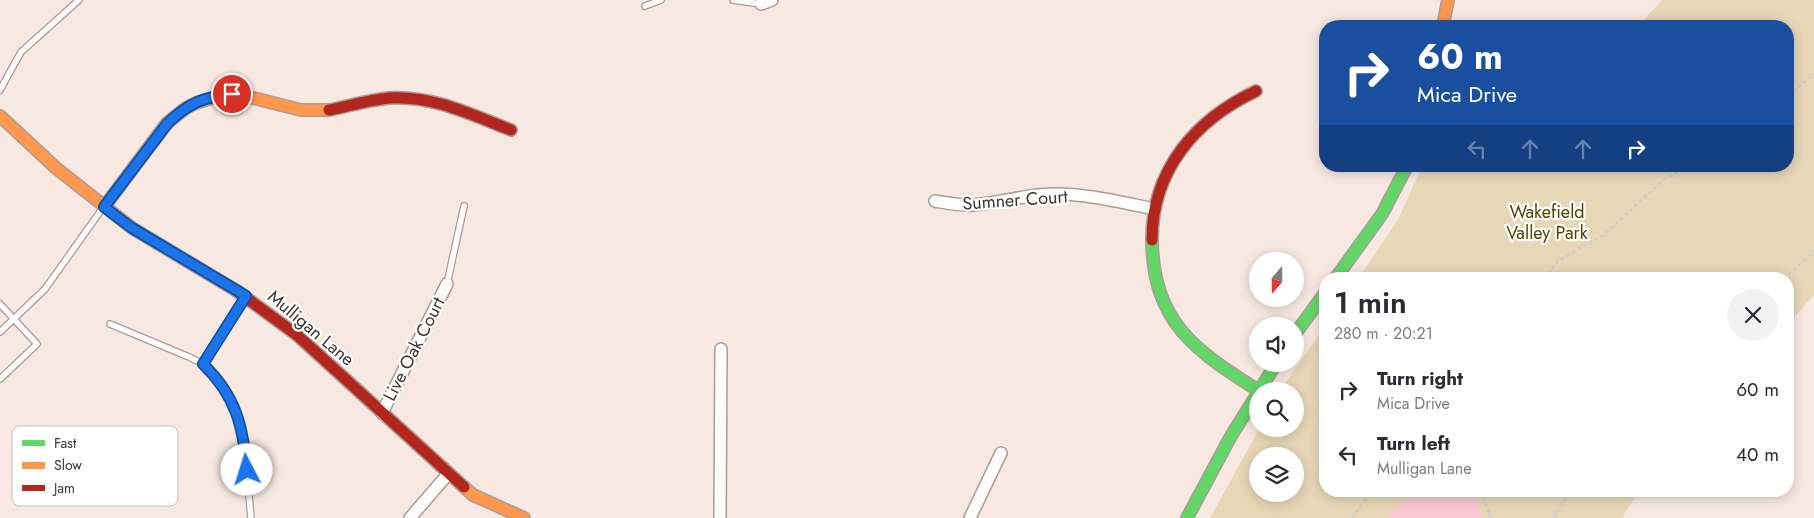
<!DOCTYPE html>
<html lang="en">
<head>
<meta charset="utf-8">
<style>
  body { margin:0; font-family:Jost,sans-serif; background:#f2f2f3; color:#2b2b33; height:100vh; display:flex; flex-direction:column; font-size:19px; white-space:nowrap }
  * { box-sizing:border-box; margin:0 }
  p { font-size:16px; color:#7c7c81 }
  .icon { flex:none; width:28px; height:28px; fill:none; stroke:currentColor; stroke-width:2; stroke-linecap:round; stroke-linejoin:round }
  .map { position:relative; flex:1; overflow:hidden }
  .panel { position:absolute; left:1319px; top:272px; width:475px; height:225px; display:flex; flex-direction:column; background:#fff; border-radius:20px; box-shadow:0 2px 12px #0003 }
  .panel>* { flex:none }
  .banner { position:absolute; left:1319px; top:20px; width:475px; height:152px; border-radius:20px; box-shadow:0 2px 12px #0003; background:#1a4fa0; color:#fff; overflow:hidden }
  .needle { width:32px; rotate:200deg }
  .buttons { position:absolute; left:1249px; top:252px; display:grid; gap:10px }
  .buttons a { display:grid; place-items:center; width:55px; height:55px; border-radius:50%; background:#fff; box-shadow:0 2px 12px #0003; font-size:25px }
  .pin { position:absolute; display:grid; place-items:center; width:42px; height:42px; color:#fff; margin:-21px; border:2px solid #fff; border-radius:50%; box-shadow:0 1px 5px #0007 }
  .me { position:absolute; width:55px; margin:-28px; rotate:355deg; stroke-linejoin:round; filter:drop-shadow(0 0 4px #0008) }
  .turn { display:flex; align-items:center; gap:18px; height:105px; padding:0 15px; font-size:22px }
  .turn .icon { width:65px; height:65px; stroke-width:2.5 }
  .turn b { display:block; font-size:35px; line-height:42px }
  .lanes { display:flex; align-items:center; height:48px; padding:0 15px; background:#0003; justify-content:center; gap:25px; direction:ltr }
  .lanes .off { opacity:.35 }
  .round { display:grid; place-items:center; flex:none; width:52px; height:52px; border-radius:26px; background:#f2f2f3 }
  .head { display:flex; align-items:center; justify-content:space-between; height:85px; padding:0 15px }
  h1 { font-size:30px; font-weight:600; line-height:38px }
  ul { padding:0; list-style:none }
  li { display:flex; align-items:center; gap:15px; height:65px; padding:0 15px }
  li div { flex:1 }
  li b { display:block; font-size:19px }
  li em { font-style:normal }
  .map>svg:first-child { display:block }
  .green { fill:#e7d7b7; fill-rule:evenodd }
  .water { fill:#fac6d2 }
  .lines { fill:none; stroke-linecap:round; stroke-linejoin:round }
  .lane-casing { stroke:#a89d98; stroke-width:8 }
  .street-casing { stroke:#a89d98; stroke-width:14 }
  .fast-casing { stroke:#a89d98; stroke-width:14 }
  .slow-casing { stroke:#a89d98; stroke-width:14 }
  .jam-casing { stroke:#a89d98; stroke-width:14 }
  .path { stroke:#d2cdca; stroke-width:2.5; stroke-dasharray:4 2.5; stroke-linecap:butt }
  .lane { stroke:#fefcfa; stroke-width:5.5 }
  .street { stroke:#fefcfa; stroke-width:11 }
  .fast { stroke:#63d668; stroke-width:11 }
  .slow { stroke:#ff974d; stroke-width:11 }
  .jam { stroke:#b3261e; stroke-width:11 }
  .route-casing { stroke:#114b97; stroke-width:12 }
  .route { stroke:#1a73e8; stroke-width:9 }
  .labels { text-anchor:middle; stroke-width:4.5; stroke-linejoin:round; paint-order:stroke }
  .street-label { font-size:18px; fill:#3d332e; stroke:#fff }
  .park-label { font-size:18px; fill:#554301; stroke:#fff }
  .key { fill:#fff; stroke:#c5c2c0; stroke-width:1 }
  .key-label { font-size:14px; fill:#3d332e }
</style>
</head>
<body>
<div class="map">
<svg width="1814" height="518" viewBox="0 0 1814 518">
  <rect width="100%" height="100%" fill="#f7e8e1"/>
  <g class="green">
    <path d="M1662,0H1814V295L1788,324V279H1358L1398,220L1422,166H1788V26H1638Z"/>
    <path d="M1325,326V491H1639L1622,518H1210L1259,429H1295V391H1280ZM1258,456H1295V494H1258Z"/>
  </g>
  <path class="water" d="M1414,491H1473L1482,518H1386Z"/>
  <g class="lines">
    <defs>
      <g id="lane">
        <path d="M733,0L761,4"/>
        <path d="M645,6L661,0"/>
        <path d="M0,90L21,52L79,0"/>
        <path d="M447,284L464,206"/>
        <path d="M0,304L37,344L0,379"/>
        <path d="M110,324L189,357L203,364L213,373L230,397L240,421L245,451L251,518"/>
        <path d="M0,332L45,289L102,209"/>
        <path d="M203,364L244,298"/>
      </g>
      <g id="street">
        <path d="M761,4L772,0"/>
        <path d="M935,201C947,203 961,206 973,205C999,203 1024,195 1050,194C1085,193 1120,202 1154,209"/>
        <path d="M382,413L447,284"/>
        <path d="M410,518L448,474"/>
        <path d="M720,518L721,349"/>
        <path d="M970,518L1001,453"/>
      </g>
      <g id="fast">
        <path d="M1152,240C1153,323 1196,351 1259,391"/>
        <path d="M1335,279L1382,214L1407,166"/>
        <path d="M1295,334L1325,293"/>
        <path d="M1259,391L1276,364"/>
        <path d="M1187,518L1231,436L1258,393"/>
      </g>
      <g id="slow">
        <path d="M1443,26L1448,0"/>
        <path d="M0,116L56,168L132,228L237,291"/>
        <path d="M104,207L167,123L186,108L196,103L218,96L241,95L301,110H329"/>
        <path d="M464,487L473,495L524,518"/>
      </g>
      <g id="jam">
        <path d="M329,110C349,106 369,100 389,98C432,95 472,115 511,130"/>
        <path d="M1152,240C1152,170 1195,120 1256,91"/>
        <path d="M237,291L297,335L464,487"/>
      </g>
    </defs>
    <use href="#lane" class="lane-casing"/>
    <use href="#street" class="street-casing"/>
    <use href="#fast" class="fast-casing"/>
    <use href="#slow" class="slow-casing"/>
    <use href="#jam" class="jam-casing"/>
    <g class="path">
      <path d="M1788,96L1814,74"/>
      <path d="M1544,279L1558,261L1605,234L1663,180L1689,166"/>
      <path d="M1784,279L1814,251"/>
      <path d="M1481,491L1491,518"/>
      <path d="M1352,518L1372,491"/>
      <path d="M1554,518L1570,491"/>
    </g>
    <use href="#lane" class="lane"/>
    <use href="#street" class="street"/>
    <use href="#fast" class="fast"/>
    <use href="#slow" class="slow"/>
    <use href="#jam" class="jam"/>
  </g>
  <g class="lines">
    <defs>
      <path id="route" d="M232,94C204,97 188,103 167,124L104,207L132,228L246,296L203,364C236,396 243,426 247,470"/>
    </defs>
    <use href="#route" class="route-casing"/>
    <use href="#route" class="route"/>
  </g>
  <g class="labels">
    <g class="street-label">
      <text transform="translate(1015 200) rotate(-4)" y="6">Sumner Court</text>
      <text transform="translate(311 328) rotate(40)" y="6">Mulligan Lane</text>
      <text transform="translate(414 349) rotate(-63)" y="6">Live Oak Court</text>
    </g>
    <g class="park-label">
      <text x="1547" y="218">Wakefield<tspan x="1547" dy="21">Valley Park</tspan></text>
    </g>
  </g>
  <rect x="12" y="426" width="166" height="80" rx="8" class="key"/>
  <rect x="22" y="440" width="23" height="6" fill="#63d668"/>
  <rect x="22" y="462" width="23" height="7" fill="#ff974d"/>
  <rect x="22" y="485" width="23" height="6" fill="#b3261e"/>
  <g class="key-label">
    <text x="54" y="448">Fast</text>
    <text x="54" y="470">Slow</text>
    <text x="54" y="493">Jam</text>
  </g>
</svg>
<div class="buttons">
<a><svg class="needle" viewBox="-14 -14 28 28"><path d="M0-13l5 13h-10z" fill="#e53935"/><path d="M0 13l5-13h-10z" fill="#7c7c81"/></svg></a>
<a><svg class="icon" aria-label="sound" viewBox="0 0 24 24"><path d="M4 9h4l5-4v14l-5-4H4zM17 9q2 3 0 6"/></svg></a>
<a><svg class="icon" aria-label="search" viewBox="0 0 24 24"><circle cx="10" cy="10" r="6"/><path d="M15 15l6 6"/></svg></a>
<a><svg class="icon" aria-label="layers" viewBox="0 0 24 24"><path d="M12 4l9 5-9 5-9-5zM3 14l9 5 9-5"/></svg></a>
</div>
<div class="pin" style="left:232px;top:94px;background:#d93025"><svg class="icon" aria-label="arrive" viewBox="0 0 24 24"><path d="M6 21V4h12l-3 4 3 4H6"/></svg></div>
<svg class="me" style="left:247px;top:470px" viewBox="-20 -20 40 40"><circle r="19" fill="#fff"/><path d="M0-13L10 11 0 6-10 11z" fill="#1a73e8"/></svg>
<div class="banner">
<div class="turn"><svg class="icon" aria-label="right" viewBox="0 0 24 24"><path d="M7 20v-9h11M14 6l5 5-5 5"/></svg><div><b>60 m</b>Mica Drive</div></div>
<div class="lanes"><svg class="icon off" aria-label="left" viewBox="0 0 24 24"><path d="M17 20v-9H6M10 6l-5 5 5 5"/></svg><svg class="icon off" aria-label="ahead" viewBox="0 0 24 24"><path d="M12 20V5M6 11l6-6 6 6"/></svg><svg class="icon off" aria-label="ahead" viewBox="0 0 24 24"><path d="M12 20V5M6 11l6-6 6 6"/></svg><svg class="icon" aria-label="right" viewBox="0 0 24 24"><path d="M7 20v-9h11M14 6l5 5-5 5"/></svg></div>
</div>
<section class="panel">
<div class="head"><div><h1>1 min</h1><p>280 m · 20:21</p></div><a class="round"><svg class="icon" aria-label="close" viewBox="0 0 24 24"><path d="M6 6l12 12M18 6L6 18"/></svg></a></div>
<ul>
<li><svg class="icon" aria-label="right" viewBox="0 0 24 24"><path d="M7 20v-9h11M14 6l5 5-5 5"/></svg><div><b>Turn right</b><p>Mica Drive</p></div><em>60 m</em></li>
<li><svg class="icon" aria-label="left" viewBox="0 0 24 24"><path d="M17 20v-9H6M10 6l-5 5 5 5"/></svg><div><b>Turn left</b><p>Mulligan Lane</p></div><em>40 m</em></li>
</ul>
</section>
</div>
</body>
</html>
